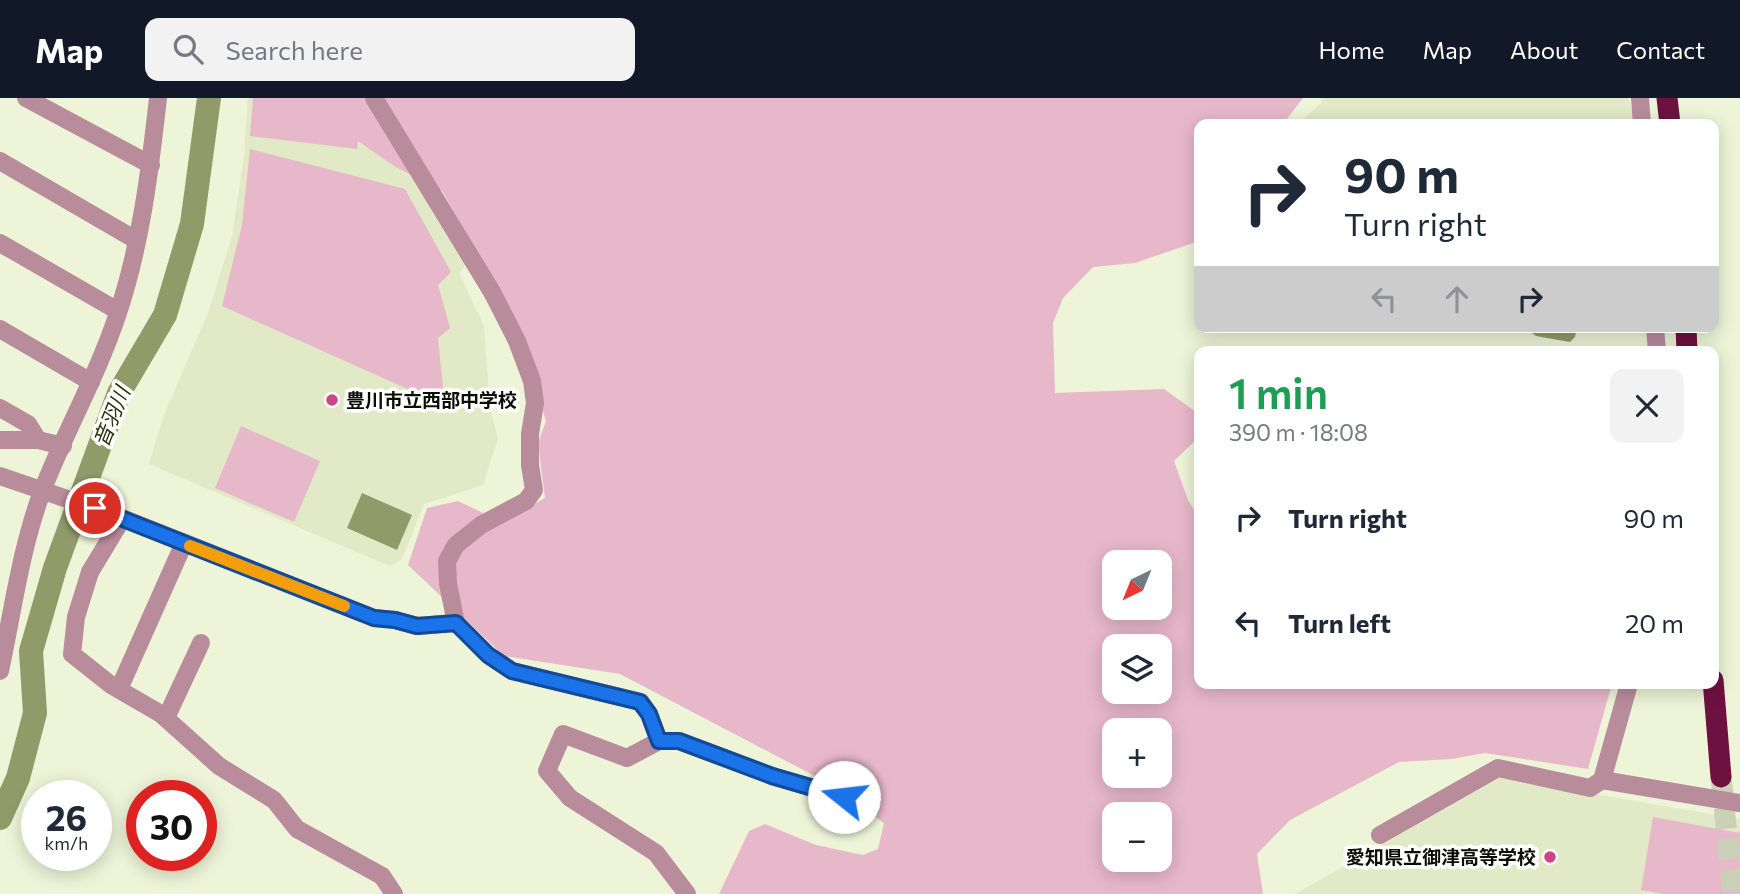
<!DOCTYPE html>
<html lang="en">
<head>
<meta charset="utf-8">
<style>
  body { margin:0; font-family:Commissioner,"Noto Sans JP",sans-serif; background:#f2f2f3; color:#1f2937; height:100vh; display:flex; flex-direction:column; font-size:26px; white-space:nowrap }
  * { box-sizing:border-box; margin:0 }
  p { font-size:23px; color:#747a83 }
  .icon { flex:none; width:38px; height:38px; fill:none; stroke:currentColor; stroke-width:2; stroke-linecap:round; stroke-linejoin:round }
  .map { position:relative; flex:1; overflow:hidden }
  .drawer { position:absolute; left:1194px; top:248px; width:525px; height:343px; display:flex; flex-direction:column; background:#fff; border-radius:14px; box-shadow:0 4px 18px #0003 }
  .drawer>* { flex:none }
  .hud { position:absolute; left:1194px; top:21px; width:525px; height:214px; border-radius:14px; box-shadow:0 4px 18px #0003; background:#fff; color:#1f2937; overflow:hidden }
  .needle { width:46px; rotate:223deg }
  .controls { position:absolute; left:1102px; top:452px; display:grid; gap:14px }
  .controls a { display:grid; place-items:center; width:70px; height:70px; border-radius:14px; background:#fff; box-shadow:0 4px 18px #0003; font-size:35px }
  .speed { position:absolute; left:21px; top:682px; display:flex; gap:14px; font-size:35px; font-weight:700; text-align:center }
  .speed>* { display:grid; place-content:center; width:91px; height:91px; border-radius:50%; background:#fff; box-shadow:0 4px 18px #0003; line-height:1 }
  .speed small { font-size:18px; font-weight:400 }
  .speed .limit { border:10px solid #d22; background:#fff; color:#111 }
  .pin { position:absolute; display:grid; place-items:center; width:60px; height:60px; color:#fff; margin:-30px; border:4px solid #fff; border-radius:50%; box-shadow:0 2px 7px #0007 }
  .me { position:absolute; width:77px; margin:-38px; rotate:286deg; stroke-linejoin:round; filter:drop-shadow(0 0 5px #0008) }
  .turn { display:flex; align-items:center; gap:24px; height:147px; padding:0 35px; font-size:32px }
  .turn .icon { width:91px; height:91px; stroke-width:2.5 }
  .turn b { display:block; font-size:49px; line-height:60px }
  .lanes { display:flex; align-items:center; height:66px; padding:0 35px; background:#0003; justify-content:center; gap:35px; direction:ltr }
  .lanes .off { opacity:.35 }
  .round { display:grid; place-items:center; flex:none; width:74px; height:74px; border-radius:14px; background:#f2f2f3 }
  .head { display:flex; align-items:center; justify-content:space-between; height:119px; padding:0 35px }
  h1 { font-size:42px; font-weight:600; line-height:52px; color:#1e9e55 }
  ul { padding:0; list-style:none }
  li { display:flex; align-items:center; gap:21px; height:105px; padding:0 35px }
  li div { flex:1 }
  li b { display:block; font-size:26px }
  li em { font-style:normal }
  header { display:flex; align-items:center; gap:42px; box-sizing:border-box; height:98px; padding:0 35px; background:#111827; color:#fff }
  header strong { font-size:33px }
  nav { display:flex; gap:38px; margin-inline-start:auto; font-size:24px }
  .search { width:490px; height:63px; background:#f2f2f3; display:flex; align-items:center; gap:18px; box-sizing:border-box; padding:0 24px; border-radius:14px; color:#747a83; font-size:26px }
  .map>svg:first-child { display:block }
  .built { fill:#e1e9c6 }
  .green { fill:#e7b8c9; fill-rule:evenodd }
  .water { fill:#919b6a }
  .lines { fill:none; stroke-linecap:round; stroke-linejoin:round }
  .river { stroke:#919b6a; stroke-width:24 }
  .highway-tunnel { stroke:#cbd1b8; stroke-width:21; stroke-dasharray:21 10; stroke-linecap:butt }
  .minor { stroke:#b98c9c; stroke-width:18 }
  .highway { stroke:#6d1240; stroke-width:21 }
  .route-casing { stroke:#114b97; stroke-width:18 }
  .route { stroke:#1a73e8; stroke-width:12 }
  .slow { stroke:#f59e0b; stroke-width:12 }
  .poi-dot { fill:#cd4684; stroke:#fff; stroke-width:2.5 }
  .labels { text-anchor:middle; stroke-width:7; stroke-linejoin:round; paint-order:stroke }
  .poi-label { font-size:19px; font-weight:bold; fill:#0b0d05; stroke:#fff; text-anchor:start }
  .water-label { font-size:21px; font-style:italic; fill:#2c330a; stroke:#fff }
</style>
</head>
<body>
<header>
<strong>Map</strong>
<div class="search"><svg class="icon" aria-label="search" viewBox="0 0 24 24"><circle cx="10" cy="10" r="6"/><path d="M15 15l6 6"/></svg>Search here</div>
<nav><a>Home</a><a>Map</a><a>About</a><a>Contact</a></nav>
</header>
<div class="map">
<svg width="1740" height="796" viewBox="0 0 1740 796">
  <rect width="100%" height="100%" fill="#edf4d8"/>
  <g class="built">
    <path d="M248,0H369L468,163L459,175L484,228L490,310L498,341L483,387L424,406L402,461L390,468L149,366L164,317L208,215L232,139L244,58Z"/>
    <path d="M1322,0H1628L1634,18L1631,26H1298L1321,5Z"/>
    <path d="M1500,680L1740,721V796H1295Z"/>
  </g>
  <g class="green">
    <path d="M253,0H1303L1283,26H1199V143L1135,165L1093,169L1063,200L1053,225L1055,295L1164,291L1199,316V339L1174,363L1188,402L1199,420V586H1612L1588,671L1485,655L1451,661L1399,664L1290,722L1257,756L1263,796H719L749,733L765,726L816,747L863,757L878,751L884,725L832,687L620,576L504,558L408,467L427,410L458,403L502,424L545,400L538,345L546,323L510,211L442,93L394,68L358,43L357,51L250,38ZM1115,464H1160V509H1115ZM1115,548H1160V593H1115ZM1115,632H1160V677H1115ZM1115,716H1160V761H1115Z"/>
    <path d="M250,51L405,91L451,174L438,187L450,230L438,240L444,300L432,302L222,208L242,127Z"/>
    <path d="M241,328L320,363L294,424L215,390Z"/>
    <path d="M1653,719L1740,735V796H1664L1641,792Z"/>
  </g>
  <g class="water">
    <path d="M1523,229H1577L1575,239L1570,244L1536,238Z"/>
    <path d="M362,395L412,417L397,452L347,430Z"/>
  </g>
  <g class="lines">
    <path class="river" d="M0,720L18,680L35,615L31,553L55,470L119,295L165,217L192,126L209,0"/>
    <path class="highway-tunnel" d="M1721,679L1733,796"/>
    <g class="minor">
      <path d="M26,0L151,67"/>
      <path d="M374,0L492,194L517,243L532,283L535,305L530,336V367L534,392L526,403L481,427L456,447L447,463L448,486L456,525L488,557L512,573L641,604L649,616L659,643"/>
      <path d="M1640,0L1642,26"/>
      <path d="M0,63L136,142"/>
      <path d="M0,145L118,213"/>
      <path d="M1655,229L1657,254"/>
      <path d="M0,231L91,284"/>
      <path d="M0,310L28,326L38,342"/>
      <path d="M0,342H38L63,348"/>
      <path d="M0,378L117,418L374,520L395,522L417,528L456,525"/>
      <path d="M122,421L90,474L76,519L72,556L111,587L161,616L219,668L274,702L297,731L382,778L394,796"/>
      <path d="M0,573C13,512 21,449 43,391C66,332 98,276 118,215C141,146 150,72 158,0"/>
      <path d="M119,591L184,445"/>
      <path d="M166,620L201,545"/>
      <path d="M1602,682L1740,705"/>
      <path d="M1380,737L1498,670L1590,690L1602,682L1629,586"/>
      <path d="M687,796L656,755L570,700L547,673L563,636L627,660L659,643H679L772,678L844,699"/>
    </g>
    <g class="highway">
      <path d="M1667,0L1670,26"/>
      <path d="M1686,229L1687,254"/>
      <path d="M1713,582L1721,679"/>
    </g>
  </g>
  <g class="lines">
    <defs>
      <path id="route" d="M95,410L374,520L395,522L417,528L456,525L488,557L512,573L640,604L649,616L659,643H679L772,678L844,699"/>
    </defs>
    <use href="#route" class="route-casing"/>
    <use href="#route" class="route"/>
    <path class="slow" d="M190,448L344,508"/>
  </g>
  <g class="poi-dot">
    <circle cx="332" cy="302" r="7"/>
    <circle cx="1550" cy="759" r="7"/>
  </g>
  <g class="labels">
    <g class="poi-label">
      <text x="346" y="309">豊川市立西部中学校</text>
      <text x="1536" y="766" text-anchor="end">愛知県立御津高等学校</text>
    </g>
    <g class="water-label">
      <text transform="translate(112 319) rotate(-68)" y="7">音羽川</text>
    </g>
  </g>
</svg>
<div class="controls">
<a><svg class="needle" viewBox="-14 -14 28 28"><path d="M0-13l5 13h-10z" fill="#e53935"/><path d="M0 13l5-13h-10z" fill="#747a83"/></svg></a>
<a><svg class="icon" aria-label="layers" viewBox="0 0 24 24"><path d="M12 4l9 5-9 5-9-5zM3 14l9 5 9-5"/></svg></a>
<a>+</a>
<a>−</a>
</div>
<div class="speed"><div>26<small>km/h</small></div><div class="limit">30</div></div>
<div class="pin" style="left:95px;top:410px;background:#d93025"><svg class="icon" aria-label="arrive" viewBox="0 0 24 24"><path d="M6 21V4h12l-3 4 3 4H6"/></svg></div>
<svg class="me" style="left:844px;top:699px" viewBox="-20 -20 40 40"><circle r="19" fill="#fff"/><path d="M0-13L10 11 0 6-10 11z" fill="#1a73e8"/></svg>
<div class="hud">
<div class="turn"><svg class="icon" aria-label="right" viewBox="0 0 24 24"><path d="M7 20v-9h11M14 6l5 5-5 5"/></svg><div><b>90 m</b>Turn right</div></div>
<div class="lanes"><svg class="icon off" aria-label="left" viewBox="0 0 24 24"><path d="M17 20v-9H6M10 6l-5 5 5 5"/></svg><svg class="icon off" aria-label="ahead" viewBox="0 0 24 24"><path d="M12 20V5M6 11l6-6 6 6"/></svg><svg class="icon" aria-label="right" viewBox="0 0 24 24"><path d="M7 20v-9h11M14 6l5 5-5 5"/></svg></div>
</div>
<section class="drawer">
<div class="head"><div><h1>1 min</h1><p>390 m · 18:08</p></div><a class="round"><svg class="icon" aria-label="close" viewBox="0 0 24 24"><path d="M6 6l12 12M18 6L6 18"/></svg></a></div>
<ul>
<li><svg class="icon" aria-label="right" viewBox="0 0 24 24"><path d="M7 20v-9h11M14 6l5 5-5 5"/></svg><div><b>Turn right</b></div><em>90 m</em></li>
<li><svg class="icon" aria-label="left" viewBox="0 0 24 24"><path d="M17 20v-9H6M10 6l-5 5 5 5"/></svg><div><b>Turn left</b></div><em>20 m</em></li>
</ul>
</section>
</div>
</body>
</html>
